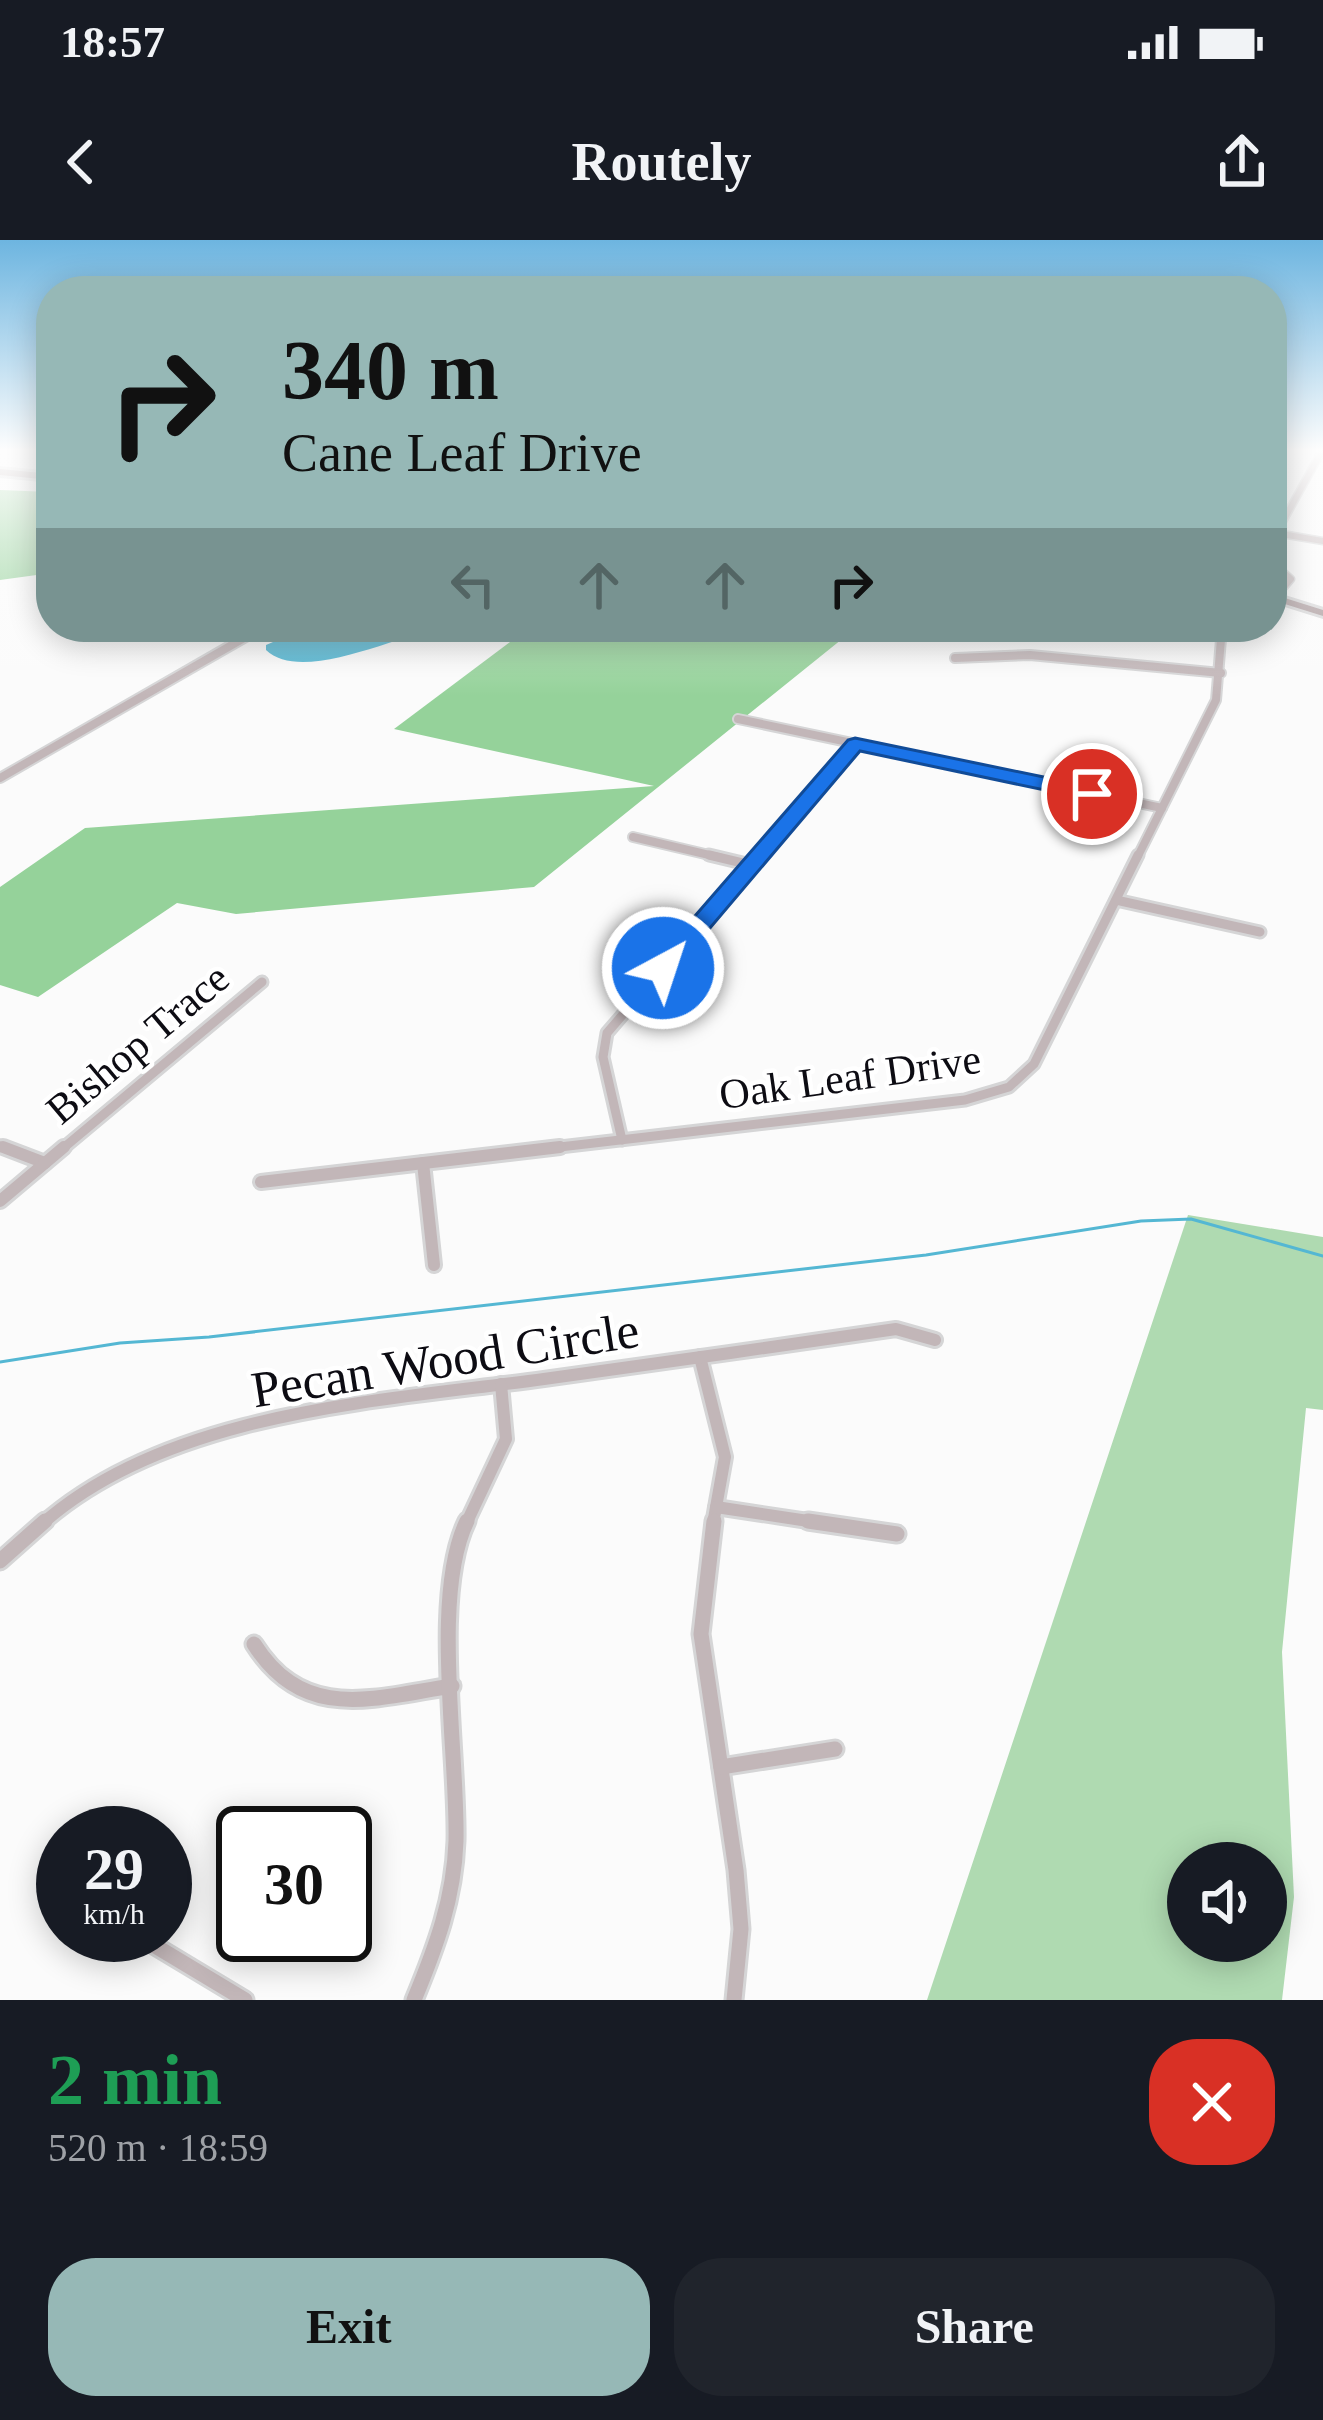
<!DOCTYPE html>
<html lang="en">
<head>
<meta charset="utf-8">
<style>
  body { margin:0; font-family:Georgia,serif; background:#20242c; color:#f1f3f6; height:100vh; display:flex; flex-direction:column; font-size:45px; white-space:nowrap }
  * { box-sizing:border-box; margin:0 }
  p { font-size:39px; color:#9ea1a6 }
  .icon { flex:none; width:66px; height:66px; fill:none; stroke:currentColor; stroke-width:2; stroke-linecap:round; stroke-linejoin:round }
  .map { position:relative; height:1760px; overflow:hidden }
  .drawer { display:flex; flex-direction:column; background:#171b24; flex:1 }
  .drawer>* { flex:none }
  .top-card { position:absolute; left:36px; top:36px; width:1251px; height:366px; border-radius:48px; box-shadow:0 6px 30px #0003; background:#96b8b6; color:#111; overflow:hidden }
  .fabs { position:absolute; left:1167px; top:1602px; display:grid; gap:24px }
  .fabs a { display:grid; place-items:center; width:120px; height:120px; border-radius:50%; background:#171b24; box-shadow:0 6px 30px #0003; font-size:60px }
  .speed { position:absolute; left:36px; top:1566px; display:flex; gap:24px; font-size:60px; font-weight:700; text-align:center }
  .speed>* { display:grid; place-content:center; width:156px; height:156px; border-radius:50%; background:#171b24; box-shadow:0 6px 30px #0003; line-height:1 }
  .speed small { font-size:30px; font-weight:400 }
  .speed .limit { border:6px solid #111; border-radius:18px; background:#fff; color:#111 }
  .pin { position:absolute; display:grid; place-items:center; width:102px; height:102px; color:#fff; margin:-51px; border:6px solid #fff; border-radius:50%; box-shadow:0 3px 12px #0007 }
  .me { position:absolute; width:132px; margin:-66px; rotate:40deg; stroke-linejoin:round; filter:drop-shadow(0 0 9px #0008) }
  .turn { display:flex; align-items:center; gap:42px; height:252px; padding:0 48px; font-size:54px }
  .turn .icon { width:156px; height:156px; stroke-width:2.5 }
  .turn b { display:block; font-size:84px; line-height:102px }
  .lanes { display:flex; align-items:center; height:114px; padding:0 48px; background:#0003; justify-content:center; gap:60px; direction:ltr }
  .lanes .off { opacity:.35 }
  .round { display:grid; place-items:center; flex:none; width:126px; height:126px; border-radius:48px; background:#20242c }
  .headline { display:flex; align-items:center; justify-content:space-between; height:204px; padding:0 48px }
  h1 { font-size:72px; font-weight:700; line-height:90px; color:#1e9e55 }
  .button { display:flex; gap:24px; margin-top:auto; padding:24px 48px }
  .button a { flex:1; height:138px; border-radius:48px; background:#96b8b6; color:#111; font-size:48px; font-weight:700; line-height:138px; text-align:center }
  .button a+a { background:#20242c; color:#f1f3f6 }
  .status { display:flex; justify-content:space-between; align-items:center; height:84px; padding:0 60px; background:#171b24; direction:ltr }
  .status svg { height:33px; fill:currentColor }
  header { display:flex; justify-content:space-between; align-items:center; height:156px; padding:0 48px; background:#171b24; font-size:54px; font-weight:700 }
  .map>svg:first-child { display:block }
  .green { fill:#afdab1; fill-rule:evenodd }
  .forest { fill:#95d29a }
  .water { fill:#54b7d3 }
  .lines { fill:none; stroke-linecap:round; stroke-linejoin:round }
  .stream { stroke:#54b7d3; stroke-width:3 }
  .street-far4-casing { stroke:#d5d5d6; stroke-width:9 }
  .street-far3-casing { stroke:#d5d5d6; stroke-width:12 }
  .street-far2-casing { stroke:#d5d5d6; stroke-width:15 }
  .street-far1-casing { stroke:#d5d5d6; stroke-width:18 }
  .street-casing { stroke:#d5d5d6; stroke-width:21 }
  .secondary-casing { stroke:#d5d5d6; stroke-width:6 }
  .street-far4 { stroke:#c2b6b8; stroke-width:6 }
  .street-far3 { stroke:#c2b6b8; stroke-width:8 }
  .street-far2 { stroke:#c2b6b8; stroke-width:9 }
  .street-far1 { stroke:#c2b6b8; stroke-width:12 }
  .street { stroke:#c2b6b8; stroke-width:15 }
  .secondary { fill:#a69597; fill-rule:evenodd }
  .route { fill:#1a73e8; stroke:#114b97; stroke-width:3 }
  .labels { text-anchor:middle; stroke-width:9; stroke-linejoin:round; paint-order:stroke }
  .street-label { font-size:42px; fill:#0d0c13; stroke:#fff }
  .near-street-label { font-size:51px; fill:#0d0c13; stroke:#fff }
</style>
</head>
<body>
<div class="status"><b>18:57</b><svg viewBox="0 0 49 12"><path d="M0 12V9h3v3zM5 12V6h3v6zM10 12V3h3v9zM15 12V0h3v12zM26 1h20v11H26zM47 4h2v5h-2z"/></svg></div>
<header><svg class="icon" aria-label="back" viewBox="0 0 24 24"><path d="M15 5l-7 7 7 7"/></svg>Routely<svg class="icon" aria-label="share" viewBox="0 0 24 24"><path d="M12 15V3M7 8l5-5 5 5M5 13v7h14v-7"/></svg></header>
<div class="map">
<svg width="1323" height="1760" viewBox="0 0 1323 1760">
  <rect width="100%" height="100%" fill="#fbfbfb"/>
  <path class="green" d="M1188,975L1323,997V1170L1306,1168L1282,1412L1294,1657L1282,1760H927ZM1188,1623H1266V1701H1188Z"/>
  <g class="forest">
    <path d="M0,250L51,252V333L0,340Z"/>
    <path d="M530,387H857L534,647L236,674L177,663L38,757L0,745V647L85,588L654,546L394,489Z"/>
  </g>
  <path class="water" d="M308,387H446C402,393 302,445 266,410V405Z"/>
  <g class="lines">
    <path class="stream" d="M0,1122L120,1103L209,1097L926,1015L1141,981L1191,979L1323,1016"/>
    <defs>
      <g id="street-far4">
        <path d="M1276,293L1323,301"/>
        <path d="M1272,301L1323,209"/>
        <path d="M1272,322L1291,339L1272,361"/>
        <path d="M259,390L263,387"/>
      </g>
      <g id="street-far3">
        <path d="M955,418L1030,415L1221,433"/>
        <path d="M738,479L1162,568"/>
        <path d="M0,538L263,387"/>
        <path d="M633,597L722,618"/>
        <path d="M757,618L855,504"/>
        <path d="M1137,618L1216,460L1222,387"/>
      </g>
      <g id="street-far2">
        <path d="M709,615L751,625"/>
        <path d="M1116,660L1260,692"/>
        <path d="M622,900L603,817L607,793L760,615"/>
        <path d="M0,906L11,910"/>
        <path d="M61,910L262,742"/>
        <path d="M534,910L965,860L1009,847L1034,824L1138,615"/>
      </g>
      <g id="street-far1">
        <path d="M3,907L45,923"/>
        <path d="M423,923L434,1025"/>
        <path d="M261,942L560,907"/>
        <path d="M0,961L64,907"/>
        <path d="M700,1117L725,1217L713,1284"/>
        <path d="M716,1267L828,1284"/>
        <path d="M42,1284C169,1171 383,1161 544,1139C661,1123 779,1106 896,1089L935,1100"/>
        <path d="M466,1284L506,1199L501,1144"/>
      </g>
      <g id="street">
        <path d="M714,1281L701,1394L736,1630L741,1689L734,1760"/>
        <path d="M808,1281L897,1294"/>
        <path d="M0,1321L45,1281"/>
        <path d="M254,1404C304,1483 373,1458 452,1446"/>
        <path d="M721,1527L835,1509"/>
        <path d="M137,1695L245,1760"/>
        <path d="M414,1760C436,1707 454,1659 456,1601C458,1513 431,1355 467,1281"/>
      </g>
      <g id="secondary">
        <path d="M0,229L51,234V240L0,235Z"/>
        <path d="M1272,354L1323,370V376L1272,360Z"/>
      </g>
    </defs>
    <use href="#street-far4" class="street-far4-casing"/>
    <use href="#street-far3" class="street-far3-casing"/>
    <use href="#street-far2" class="street-far2-casing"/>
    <use href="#street-far1" class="street-far1-casing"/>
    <use href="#street" class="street-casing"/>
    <use href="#secondary" class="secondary-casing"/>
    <use href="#street-far4" class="street-far4"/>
    <use href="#street-far3" class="street-far3"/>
    <use href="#street-far2" class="street-far2"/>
    <use href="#street-far1" class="street-far1"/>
    <use href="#street" class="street"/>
    <use href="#secondary" class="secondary"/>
  </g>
  <linearGradient id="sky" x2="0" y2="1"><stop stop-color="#6db5e0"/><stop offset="0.46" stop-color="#fdfdfd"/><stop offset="1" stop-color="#fdfdfd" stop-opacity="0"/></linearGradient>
  <rect width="1323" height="456" fill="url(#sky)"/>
  <path class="route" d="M855,498L1092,547L1103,554L1092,560L860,511L671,734H654V723L848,500Z"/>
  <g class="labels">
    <g class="street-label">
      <text transform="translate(137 803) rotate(-40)" y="15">Bishop Trace</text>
      <text transform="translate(850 836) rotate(-8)" y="15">Oak Leaf Drive</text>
    </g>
    <g class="near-street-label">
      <text transform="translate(445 1119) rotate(-9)" y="18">Pecan Wood Circle</text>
    </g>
  </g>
</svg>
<div class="fabs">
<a><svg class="icon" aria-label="sound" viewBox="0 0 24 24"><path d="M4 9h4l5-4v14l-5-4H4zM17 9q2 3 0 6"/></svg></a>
</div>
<div class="speed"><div>29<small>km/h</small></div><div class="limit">30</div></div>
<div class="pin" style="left:1092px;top:554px;background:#d93025"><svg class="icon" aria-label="arrive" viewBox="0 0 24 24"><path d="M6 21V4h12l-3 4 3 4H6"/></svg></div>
<svg class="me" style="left:663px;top:728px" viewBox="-20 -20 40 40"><circle r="17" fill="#1a73e8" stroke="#fff" stroke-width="3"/><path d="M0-11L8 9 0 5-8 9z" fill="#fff"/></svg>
<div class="top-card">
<div class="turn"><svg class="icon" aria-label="right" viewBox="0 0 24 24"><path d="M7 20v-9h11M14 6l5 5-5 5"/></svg><div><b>340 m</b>Cane Leaf Drive</div></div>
<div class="lanes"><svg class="icon off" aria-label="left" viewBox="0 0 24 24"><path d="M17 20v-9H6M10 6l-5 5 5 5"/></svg><svg class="icon off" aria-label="ahead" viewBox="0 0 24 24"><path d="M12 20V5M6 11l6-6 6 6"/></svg><svg class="icon off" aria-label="ahead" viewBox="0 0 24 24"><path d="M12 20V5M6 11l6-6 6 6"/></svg><svg class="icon" aria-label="right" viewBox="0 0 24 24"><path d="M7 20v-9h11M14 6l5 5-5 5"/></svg></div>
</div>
</div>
<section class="drawer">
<div class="headline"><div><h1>2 min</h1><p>520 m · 18:59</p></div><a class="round" style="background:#d93025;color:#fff"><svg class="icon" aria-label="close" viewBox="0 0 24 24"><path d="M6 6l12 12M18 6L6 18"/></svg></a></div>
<div class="button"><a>Exit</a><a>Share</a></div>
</section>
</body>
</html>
